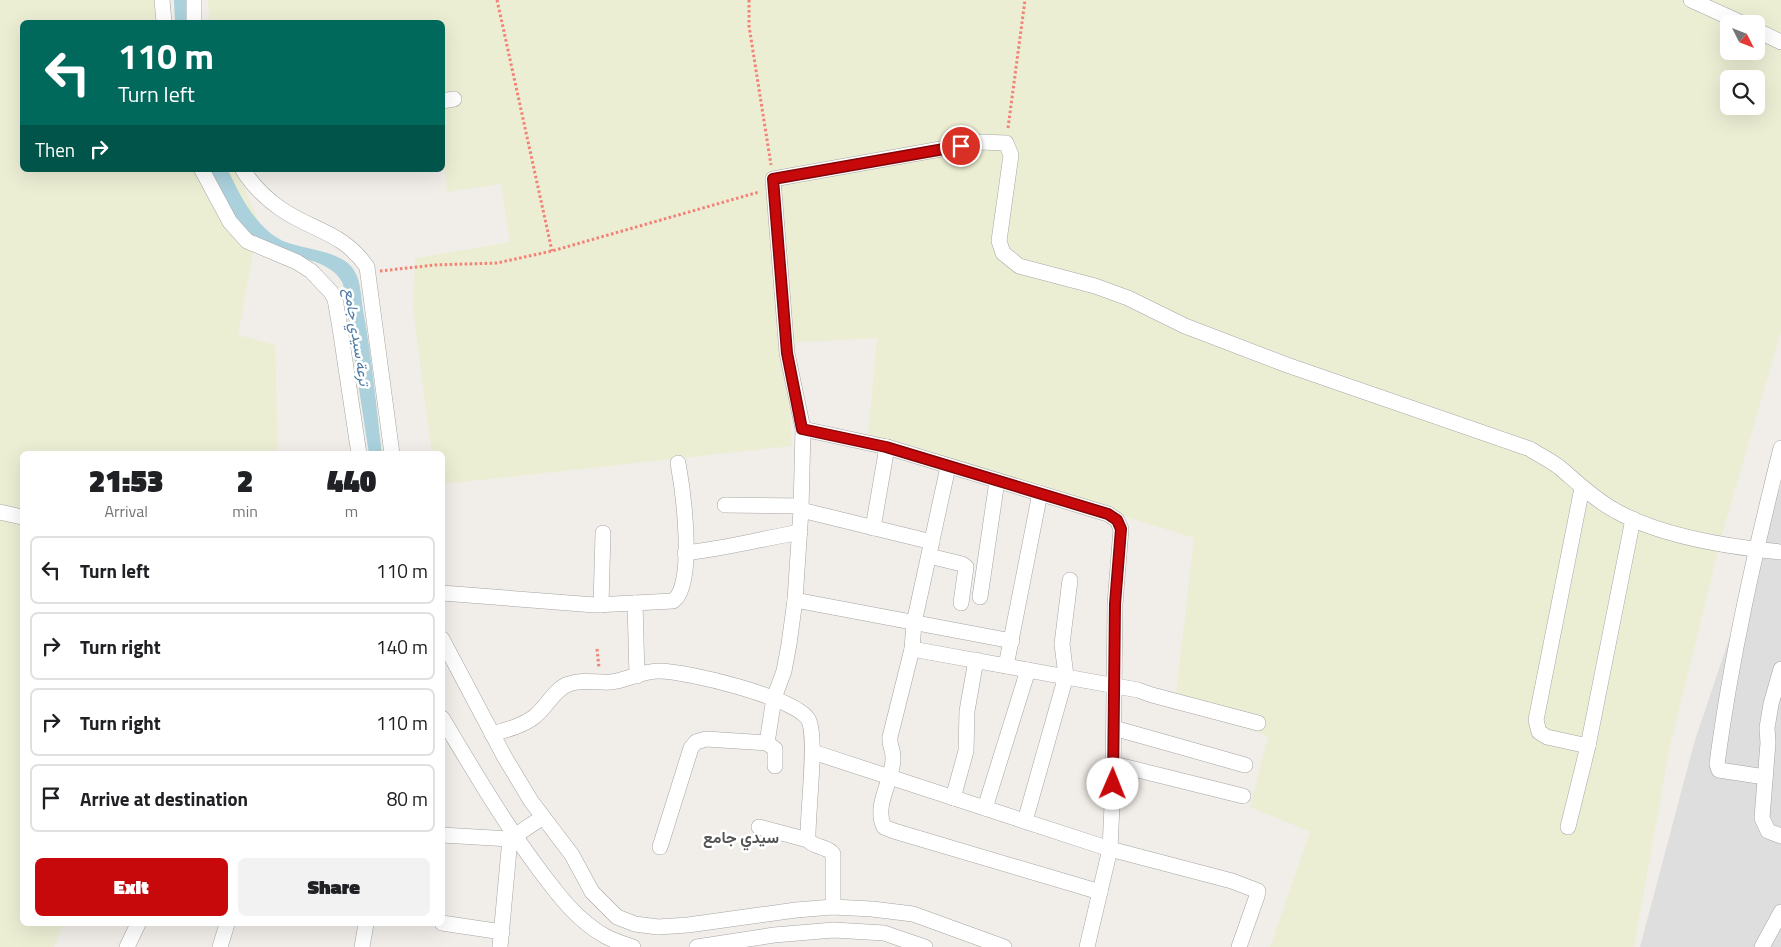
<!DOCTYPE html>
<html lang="en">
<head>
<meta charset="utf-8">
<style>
  body { margin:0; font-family:"Titillium Web",Vazirmatn,sans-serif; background:#f2f2f2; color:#202124; height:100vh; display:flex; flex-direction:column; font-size:19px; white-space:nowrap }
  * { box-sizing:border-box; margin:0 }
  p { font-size:16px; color:#757577 }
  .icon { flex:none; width:28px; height:28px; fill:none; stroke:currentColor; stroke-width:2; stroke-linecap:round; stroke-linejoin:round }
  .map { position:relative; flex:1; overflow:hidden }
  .side { position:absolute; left:20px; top:451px; width:425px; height:475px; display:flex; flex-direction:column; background:#fff; border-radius:8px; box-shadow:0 5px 20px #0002 }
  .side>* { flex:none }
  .banner { position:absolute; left:20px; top:20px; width:425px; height:152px; border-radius:8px; box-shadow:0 5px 20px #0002; background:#00695c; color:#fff; overflow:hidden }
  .needle { width:32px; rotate:132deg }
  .controls { position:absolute; left:1720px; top:15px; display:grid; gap:10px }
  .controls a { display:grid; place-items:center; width:45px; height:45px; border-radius:8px; background:#fff; box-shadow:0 5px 20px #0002; font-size:25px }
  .pin { position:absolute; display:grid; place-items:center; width:42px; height:42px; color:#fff; margin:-21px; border:2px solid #fff; border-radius:50%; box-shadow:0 1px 5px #0007 }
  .me { position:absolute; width:55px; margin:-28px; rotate:1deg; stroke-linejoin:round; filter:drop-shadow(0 0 4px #0008) }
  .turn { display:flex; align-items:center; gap:18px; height:105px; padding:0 15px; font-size:22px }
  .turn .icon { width:65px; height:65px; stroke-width:2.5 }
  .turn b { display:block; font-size:35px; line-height:42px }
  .then { display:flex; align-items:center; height:48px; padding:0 15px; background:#0003; gap:10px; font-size:19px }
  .eta { display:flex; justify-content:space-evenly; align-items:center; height:85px; text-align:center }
  .eta b { font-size:30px; font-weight:800; line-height:35px }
  .button { display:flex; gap:10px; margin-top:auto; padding:10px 15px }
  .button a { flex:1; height:58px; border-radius:8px; background:#c8090c; color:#fff; font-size:20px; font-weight:800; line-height:58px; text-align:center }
  .button a+a { background:#f2f2f2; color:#202124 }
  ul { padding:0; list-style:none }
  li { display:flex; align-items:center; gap:15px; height:68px; margin:0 10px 8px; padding:0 5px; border:2px solid #e0e0e0; border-radius:8px }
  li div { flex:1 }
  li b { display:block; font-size:19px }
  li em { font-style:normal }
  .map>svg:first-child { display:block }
  .residential { fill:#dfdede }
  .farmland { fill:#eceed4; fill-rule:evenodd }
  .water { fill:#aad1dc }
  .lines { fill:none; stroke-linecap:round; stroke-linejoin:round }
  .minor-casing { stroke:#a5a5a5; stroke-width:16 }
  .path { stroke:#f48175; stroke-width:3; stroke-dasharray:2.5 2.5; stroke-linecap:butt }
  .minor { stroke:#fff; stroke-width:15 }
  .route-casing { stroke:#820608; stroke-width:12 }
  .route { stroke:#c8090c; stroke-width:9 }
  .labels { text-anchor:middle; stroke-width:5; stroke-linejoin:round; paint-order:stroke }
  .water-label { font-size:15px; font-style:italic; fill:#4d7aa5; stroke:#fff }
  .quarter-label { font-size:16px; font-weight:bold; fill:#545454; stroke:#fff }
</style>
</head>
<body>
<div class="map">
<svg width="1781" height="947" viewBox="0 0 1781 947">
  <rect width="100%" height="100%" fill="#f1ede8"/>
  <path class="residential" d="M1781,485V947H1640L1695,740Z"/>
  <g class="farmland">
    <path d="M0,0H158L162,22H22V170H235L257,217L254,249L238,335L275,345L278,454H22V924H63L54,947H0Z"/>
    <path d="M208,0H1781V332L1723,531L1670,746L1634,947H1270L1310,832L1250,807L1268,736L1175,702L1194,538L868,436L877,338L786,343L792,446L443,484L442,454H432L413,310L415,258L510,242L501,184L447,192L442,145V22H209ZM1729,24H1756V51H1729ZM1729,79H1756V106H1729Z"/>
  </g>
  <g class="water">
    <path d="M174,0H187L188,22H175Z"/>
    <path d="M209,170H228C240,196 256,228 283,241C303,250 344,250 355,272C361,283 361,298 363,310C372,357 376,406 382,454H369L343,284C332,259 292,258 270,247C262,244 254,237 248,232C232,219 219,188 209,170Z"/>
  </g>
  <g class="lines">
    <defs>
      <g id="minor">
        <path d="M162,0L164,22"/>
        <path d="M1691,0L1744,24"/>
        <path d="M194,22V0"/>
        <path d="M1756,30L1781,42"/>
        <path d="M442,101L454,99"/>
        <path d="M202,170L230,222L247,241L297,262L311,271L331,292L335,299L340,328L359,454"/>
        <path d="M243,170C253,186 265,198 281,209C313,231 343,232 367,267L392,454"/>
        <path d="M803,429L887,447L1108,514L1117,520L1121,529L1115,604L1113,783L1110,849L1087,947"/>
        <path d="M948,467L914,623L912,649L890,737C889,745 893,749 893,757C894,779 873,805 884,827L894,831L1100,892"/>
        <path d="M1582,488L1536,720L1539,732L1547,737L1588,746"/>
        <path d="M725,505L801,506"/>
        <path d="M801,510L932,542"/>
        <path d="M0,512L22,517"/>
        <path d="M873,528L887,447"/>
        <path d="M685,553C723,549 761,539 800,532"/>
        <path d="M929,556L962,564L966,567L961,603"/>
        <path d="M442,593L595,605L673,601C696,586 683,490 678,463"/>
        <path d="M980,597L997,481"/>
        <path d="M795,600L1012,641"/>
        <path d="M635,603L637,676"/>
        <path d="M601,605L603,533"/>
        <path d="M442,639L504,756L531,801L572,855L592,892L617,917L635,924L658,927L688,925L796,910L833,907L872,909L913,914L1004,947"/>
        <path d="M912,649L1138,690L1152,695L1258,723"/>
        <path d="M1006,666L1040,493"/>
        <path d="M1781,669L1771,704L1767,728L1768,743L1762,818L1768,831L1781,836"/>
        <path d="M442,718C474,771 504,823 541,872C559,896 578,921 605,936C614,941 624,944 633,947"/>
        <path d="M1114,728L1245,765"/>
        <path d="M492,734C506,730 522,726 534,717C546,708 555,688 569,684C582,679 597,683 611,682C627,680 642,671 659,671C686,671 794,697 808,719C818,735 807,815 808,840C815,848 827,846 833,854V907"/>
        <path d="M813,752L1110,849L1232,881L1258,891L1257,896L1239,947"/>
        <path d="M1114,764L1243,796"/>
        <path d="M775,766V749L767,743L774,698L784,671L789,644L795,600L801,510L803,429L787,353L773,179L980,142L1006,143L1011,155L999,241L1003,253L1019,266L1095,286L1128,298L1185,326L1287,365L1530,449C1539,455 1550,460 1559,467C1577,482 1595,500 1616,511C1662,537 1729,547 1781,552"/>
        <path d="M1765,777L1719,770L1717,764C1731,657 1755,552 1781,448"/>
        <path d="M953,798L966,751L967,711L976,660"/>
        <path d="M985,808L1028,670"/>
        <path d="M1025,821L1066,676L1062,644L1070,580"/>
        <path d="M759,827L808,840"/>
        <path d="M1568,827L1588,746L1633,519"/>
        <path d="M442,835L510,839L543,817"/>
        <path d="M660,847L691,748L696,742L706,739L767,743"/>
        <path d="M442,923L502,932"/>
        <path d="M127,947L138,924"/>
        <path d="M220,947L227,924"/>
        <path d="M362,947L366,924"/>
        <path d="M500,947L510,839"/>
        <path d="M697,947L774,935L834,930L884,933L925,947"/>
        <path d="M1762,947L1781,912"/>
      </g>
    </defs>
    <use href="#minor" class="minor-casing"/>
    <g class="path">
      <path d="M497,0L552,251"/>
      <path d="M749,0V26L771,165"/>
      <path d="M1008,128L1025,0"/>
      <path d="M380,271L435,265L497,263L552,251L759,192"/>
      <path d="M597,649L599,668"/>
    </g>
    <use href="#minor" class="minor"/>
  </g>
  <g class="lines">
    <defs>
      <path id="route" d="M961,146L773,179L787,353L802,429L886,447L1108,514L1117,520L1121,529L1115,604L1113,784"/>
    </defs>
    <use href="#route" class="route-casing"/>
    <use href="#route" class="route"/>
  </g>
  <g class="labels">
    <g class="water-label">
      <text transform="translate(357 337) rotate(81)" y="5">ترعة سيدي جامع</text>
    </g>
    <g class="quarter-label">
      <text x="741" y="843">سيدي جامع</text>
    </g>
  </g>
</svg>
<div class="controls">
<a><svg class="needle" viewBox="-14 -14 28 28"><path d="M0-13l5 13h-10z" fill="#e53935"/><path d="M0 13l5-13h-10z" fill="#757577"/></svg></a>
<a><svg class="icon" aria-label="search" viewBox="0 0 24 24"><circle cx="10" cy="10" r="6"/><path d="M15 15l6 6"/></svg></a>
</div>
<div class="pin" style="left:961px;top:146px;background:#d93025"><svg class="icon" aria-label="arrive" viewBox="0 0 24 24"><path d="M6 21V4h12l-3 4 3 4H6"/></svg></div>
<svg class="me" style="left:1113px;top:784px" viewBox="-20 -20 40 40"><circle r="19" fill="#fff"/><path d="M0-13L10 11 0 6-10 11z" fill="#c8090c"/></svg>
<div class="banner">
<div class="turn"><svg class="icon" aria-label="left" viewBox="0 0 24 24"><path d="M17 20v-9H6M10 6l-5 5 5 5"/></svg><div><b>110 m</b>Turn left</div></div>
<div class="then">Then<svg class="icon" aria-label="right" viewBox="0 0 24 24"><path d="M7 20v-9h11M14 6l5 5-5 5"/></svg></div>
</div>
<section class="side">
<div class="eta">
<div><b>21:53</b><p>Arrival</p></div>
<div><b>2</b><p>min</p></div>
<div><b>440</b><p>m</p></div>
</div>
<ul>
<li><svg class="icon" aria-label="left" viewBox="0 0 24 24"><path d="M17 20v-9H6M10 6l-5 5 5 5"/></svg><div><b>Turn left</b></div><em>110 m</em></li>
<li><svg class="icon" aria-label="right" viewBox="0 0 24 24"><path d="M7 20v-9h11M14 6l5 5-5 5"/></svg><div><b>Turn right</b></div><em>140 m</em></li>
<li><svg class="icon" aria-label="right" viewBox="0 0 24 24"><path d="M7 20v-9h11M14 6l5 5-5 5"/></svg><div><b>Turn right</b></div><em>110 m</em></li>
<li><svg class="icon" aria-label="arrive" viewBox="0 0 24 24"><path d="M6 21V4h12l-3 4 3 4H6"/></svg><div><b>Arrive at destination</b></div><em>80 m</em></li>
</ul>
<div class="button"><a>Exit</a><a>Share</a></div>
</section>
</div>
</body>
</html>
